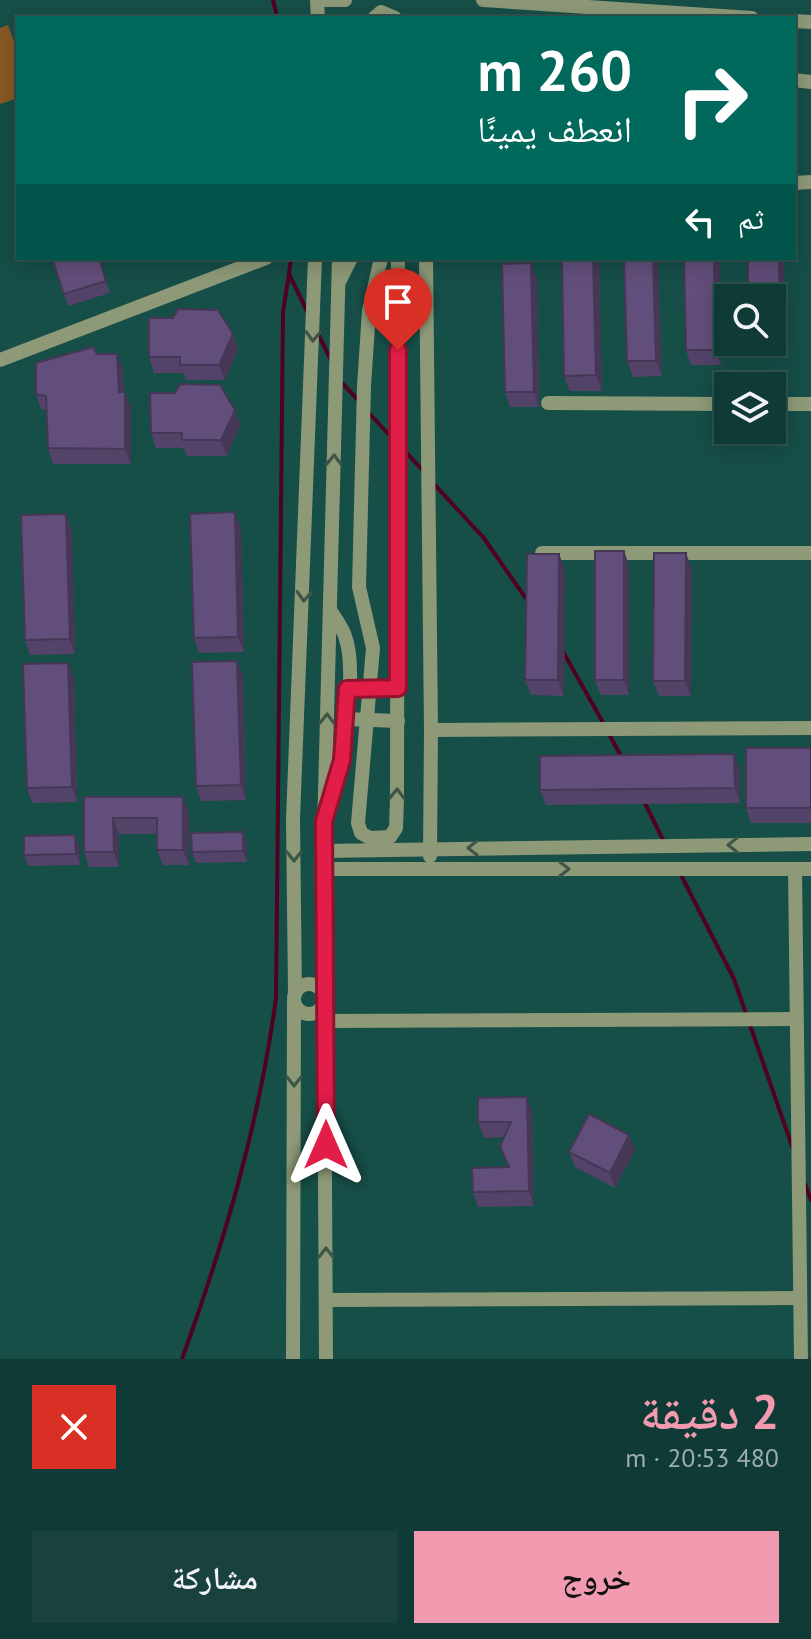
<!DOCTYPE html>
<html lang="ar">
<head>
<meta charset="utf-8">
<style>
  body { margin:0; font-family:"PT Sans","Noto Naskh Arabic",sans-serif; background:#19413e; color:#f1f3f6; direction:rtl; height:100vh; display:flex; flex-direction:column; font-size:30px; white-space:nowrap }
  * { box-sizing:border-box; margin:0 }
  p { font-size:26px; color:#9cadad }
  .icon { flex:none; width:44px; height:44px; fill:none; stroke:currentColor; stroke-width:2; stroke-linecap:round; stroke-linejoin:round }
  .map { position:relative; height:1359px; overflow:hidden; direction:ltr }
  .drawer { display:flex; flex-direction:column; background:#103a36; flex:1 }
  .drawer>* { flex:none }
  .top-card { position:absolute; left:16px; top:16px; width:780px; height:244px; border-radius:0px; box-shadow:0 4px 20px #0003,0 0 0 2px #305451; direction:rtl; background:#00695c; color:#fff; overflow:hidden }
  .buttons { position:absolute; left:714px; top:284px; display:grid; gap:16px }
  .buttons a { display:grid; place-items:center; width:72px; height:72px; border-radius:0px; background:#103a36; box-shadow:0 4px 20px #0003,0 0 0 2px #305451; font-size:40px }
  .pin { position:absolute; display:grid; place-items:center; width:68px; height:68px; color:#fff; margin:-82px -34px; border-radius:50% 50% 50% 0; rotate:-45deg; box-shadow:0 0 8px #0007 }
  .pin .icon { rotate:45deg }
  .me { position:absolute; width:88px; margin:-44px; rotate:0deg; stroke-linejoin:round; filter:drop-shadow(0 0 6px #0008) }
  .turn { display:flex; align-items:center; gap:28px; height:168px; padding:0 32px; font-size:36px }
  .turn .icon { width:104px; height:104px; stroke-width:2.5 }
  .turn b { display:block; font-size:56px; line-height:68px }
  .then { display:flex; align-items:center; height:76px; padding:0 32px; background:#0003; gap:16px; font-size:30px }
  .round { display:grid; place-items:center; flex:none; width:84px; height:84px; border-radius:0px; background:#19413e }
  .overview { display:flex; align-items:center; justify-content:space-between; height:136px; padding:0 32px }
  h1 { font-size:48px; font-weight:600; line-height:60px; color:#f29aaf }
  .action { display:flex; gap:16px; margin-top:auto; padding:16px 32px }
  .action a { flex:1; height:92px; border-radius:0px; background:#f29aaf; color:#111; font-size:32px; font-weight:600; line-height:92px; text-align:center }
  .action a+a { background:#19413e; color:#f1f3f6 }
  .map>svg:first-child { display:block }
  .green { fill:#875825 }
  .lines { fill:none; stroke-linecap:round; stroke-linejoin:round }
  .stream { stroke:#500021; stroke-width:4 }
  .minor { stroke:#8d9977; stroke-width:14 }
  .wall { fill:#544369 }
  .shaded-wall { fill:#453755 }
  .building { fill:#624e7a; stroke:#453755; stroke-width:2 }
  .oneway { stroke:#3e5547 }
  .route-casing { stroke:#92132f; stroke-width:20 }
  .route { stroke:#e11d48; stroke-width:14 }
</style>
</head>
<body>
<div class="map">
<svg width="811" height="1359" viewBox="0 0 811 1359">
  <rect width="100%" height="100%" fill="#164e48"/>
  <path class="green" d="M8,25L18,52V98L0,104V28Z"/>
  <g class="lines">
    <g class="stream">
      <path d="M273,0L276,12"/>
      <path d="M291,258L289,274L308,313"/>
      <path d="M317,332L331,360"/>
      <path d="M341,382L360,402"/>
      <path d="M368,412L392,438"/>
      <path d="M404,450L425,473"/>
      <path d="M433,483L483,537L527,600"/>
      <path d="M562,650L605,726"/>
      <path d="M609,734L622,758"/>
      <path d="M644,801L665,844"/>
      <path d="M680,873L734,979L793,1149"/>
      <path d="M805,1184L811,1200"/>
      <path d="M182,1359C225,1240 259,1124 276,998L283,312L289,274"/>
    </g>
    <g class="minor">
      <path d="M317,0L318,18"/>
      <path d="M324,0H345"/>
      <path d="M483,0L752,18"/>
      <path d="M374,18L381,12L395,18"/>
      <path d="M794,21L811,22"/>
      <path d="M794,80L811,82"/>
      <path d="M794,183L811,182"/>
      <path d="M381,258L369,311L364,386L359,587L373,648L358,823L361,833L370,838L390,837L396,828L397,799L398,258"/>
      <path d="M426,258L431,730L811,728"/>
      <path d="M340,280L351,258"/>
      <path d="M0,360L266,258"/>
      <path d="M548,403L728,404"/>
      <path d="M772,404H811"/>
      <path d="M542,553H811"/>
      <path d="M330,610C335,618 342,627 345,636C359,675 341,761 330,801"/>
      <path d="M347,689L398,688"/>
      <path d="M346,719L398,721"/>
      <path d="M323,851L811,844"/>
      <path d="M430,856L431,730"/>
      <path d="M323,869H811"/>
      <path d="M795,869L801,1359"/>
      <circle cx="309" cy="999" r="15"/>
      <path d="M324,993L323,869L339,258"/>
      <path d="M295,994L293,819L315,258"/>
      <path d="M324,1004L326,1359"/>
      <path d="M325,1021L796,1019"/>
      <path d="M327,1300L799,1298"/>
      <path d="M293,1359L294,1003"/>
    </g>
  </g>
  <g class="wall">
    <path d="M99,258L110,293L68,306L64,294Z"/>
    <path d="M562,258H597L599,261L602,391H570L564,376Z"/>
    <path d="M624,258L662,376L633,377L627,361Z"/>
    <path d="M684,258H720L721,365H691L686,350Z"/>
    <path d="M748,258H784L785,357L755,358L749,342Z"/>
    <path d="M531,263L537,279L539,407H510L505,392Z"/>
    <path d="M233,334L238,349L225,380H186L183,373H154L149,357Z"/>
    <path d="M97,354L123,369L124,392L131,408V464H53L48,448L46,410L41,409L36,394Z"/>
    <path d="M235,410L240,425L227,456H187L184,448H156L151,433Z"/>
    <path d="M241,528L244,652L199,653L194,638Z"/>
    <path d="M72,530L75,654L30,655L25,640Z"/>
    <path d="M624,551L629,566V695H601L595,680Z"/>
    <path d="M565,569L564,696L531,695L525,680Z"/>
    <path d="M692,569L691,696H659L653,681Z"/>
    <path d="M243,676L246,800L201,801L196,786Z"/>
    <path d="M74,678L77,802L32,803L27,788Z"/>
    <path d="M811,748V823H751L746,808Z"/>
    <path d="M740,769V803L546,805L540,790Z"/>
    <path d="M84,797L189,812V865H163L157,850V834H119V867H89L84,852Z"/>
    <path d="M243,832L247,844V862L196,863L192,852Z"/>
    <path d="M75,835L79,847L80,865L28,866L24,855Z"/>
    <path d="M527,1097L532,1112L534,1206L478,1207L473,1192L508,1167L500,1146L504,1137L484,1138L478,1122Z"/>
    <path d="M629,1135L635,1150L615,1188L575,1167L569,1152Z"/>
  </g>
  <g class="shaded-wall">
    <path d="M593,258H597L599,261L602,391L596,375Z"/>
    <path d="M653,258H658L662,376L656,361Z"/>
    <path d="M714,258H720L721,365L715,350Z"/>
    <path d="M779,258H784L785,357L780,342Z"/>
    <path d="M531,263L537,279L539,407L534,392Z"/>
    <path d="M233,334L238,349L225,380L219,365Z"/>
    <path d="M117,354L123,369L124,408L119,392Z"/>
    <path d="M125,392L131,408V464L125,449Z"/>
    <path d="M235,410L240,425L227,456L221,440Z"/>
    <path d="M235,512L241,528L244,652L238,637Z"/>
    <path d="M66,514L72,530L75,654L70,639Z"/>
    <path d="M624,551L629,566V695L624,680Z"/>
    <path d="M686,553L692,569L691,696L685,681Z"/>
    <path d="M559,554L565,569L564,696L558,680Z"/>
    <path d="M237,661L243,676L246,800L241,785Z"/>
    <path d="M68,663L74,678L77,802L72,787Z"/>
    <path d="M734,754L740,769V803L735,788Z"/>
    <path d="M183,797L189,812V865L183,850Z"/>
    <path d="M113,818L119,834V867L114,852Z"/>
    <path d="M243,832L247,844V862L243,851Z"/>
    <path d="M75,835L79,847L80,865L76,854Z"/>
    <path d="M527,1097L532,1112L534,1206L529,1191Z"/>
    <path d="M629,1135L635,1150L615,1188L610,1173Z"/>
  </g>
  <g class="building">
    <path d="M52,258H99L106,281L64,294Z"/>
    <path d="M562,258H593L596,375L564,376Z"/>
    <path d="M624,258H653L656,361H627Z"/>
    <path d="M684,258H714L715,350H686Z"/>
    <path d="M748,258H779L780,342L749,343L772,342V298H748Z"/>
    <path d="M531,263L534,392H505L502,264Z"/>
    <path d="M178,309L218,310L233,334L219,365H180V357H149V318H173Z"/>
    <path d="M93,347L97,354H117L119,392H125V449L48,448L46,396L36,394V363Z"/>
    <path d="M180,384L220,385L235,410L221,440H182V433H151L150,393H175Z"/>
    <path d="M235,512L238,637L194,638L190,514Z"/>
    <path d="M66,514L70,639L25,640L21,515Z"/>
    <rect x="595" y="551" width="29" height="129"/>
    <path d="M654,553H686L685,681H653Z"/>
    <path d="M527,554H559L558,680H525Z"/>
    <path d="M237,661L241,785L196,786L192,662Z"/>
    <path d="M68,663L72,787L27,788L23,664Z"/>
    <rect x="746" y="748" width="65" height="60"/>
    <path d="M734,754L735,788L540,790V756Z"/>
    <path d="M84,797H183V850H157V818H113L114,852H84Z"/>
    <path d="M243,832V851L192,852L191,833Z"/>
    <path d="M75,835L76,854L24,855V836Z"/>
    <path d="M527,1097L529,1191L473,1192L472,1168L509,1167L500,1146L511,1122H478V1098Z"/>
    <path d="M589,1114L629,1135L610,1173L569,1152Z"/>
  </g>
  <defs><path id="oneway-chevron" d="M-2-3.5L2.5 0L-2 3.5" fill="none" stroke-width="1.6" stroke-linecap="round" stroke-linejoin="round" transform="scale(2)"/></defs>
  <g class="oneway">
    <use href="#oneway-chevron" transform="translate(313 336) rotate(92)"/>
    <use href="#oneway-chevron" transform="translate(334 460) rotate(-89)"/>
    <use href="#oneway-chevron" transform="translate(304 596) rotate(93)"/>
    <use href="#oneway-chevron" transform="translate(327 719) rotate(-89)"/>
    <use href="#oneway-chevron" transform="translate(397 794) rotate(-89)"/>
    <use href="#oneway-chevron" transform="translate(733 845) rotate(180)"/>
    <use href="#oneway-chevron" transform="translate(473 848) rotate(179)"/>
    <use href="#oneway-chevron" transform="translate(294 856) rotate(90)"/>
    <use href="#oneway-chevron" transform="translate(564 869)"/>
    <use href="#oneway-chevron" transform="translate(294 1081) rotate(90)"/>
    <use href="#oneway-chevron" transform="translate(326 1253) rotate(-90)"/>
  </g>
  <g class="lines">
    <defs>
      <path id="route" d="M326,1145L324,821L342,760L347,689L398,688V350"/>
    </defs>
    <use href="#route" class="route-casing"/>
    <use href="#route" class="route"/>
  </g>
</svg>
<div class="buttons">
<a><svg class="icon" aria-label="search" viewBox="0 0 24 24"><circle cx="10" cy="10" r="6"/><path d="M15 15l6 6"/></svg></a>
<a><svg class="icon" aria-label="layers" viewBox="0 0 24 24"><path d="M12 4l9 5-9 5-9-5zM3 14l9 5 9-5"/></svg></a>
</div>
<div class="pin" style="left:398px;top:350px;background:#d93025"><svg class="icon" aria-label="arrive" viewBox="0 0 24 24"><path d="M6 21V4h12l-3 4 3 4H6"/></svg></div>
<svg class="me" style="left:326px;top:1145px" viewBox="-20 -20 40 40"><path d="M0-17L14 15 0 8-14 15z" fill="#e11d48" stroke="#fff" stroke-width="4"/></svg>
<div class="top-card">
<div class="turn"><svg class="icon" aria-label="right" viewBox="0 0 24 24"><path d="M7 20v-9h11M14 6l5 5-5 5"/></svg><div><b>260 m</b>انعطف يمينًا</div></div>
<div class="then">ثم<svg class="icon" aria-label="left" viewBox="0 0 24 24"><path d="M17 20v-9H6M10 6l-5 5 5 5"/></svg></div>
</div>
</div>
<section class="drawer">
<div class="overview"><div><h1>2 دقيقة</h1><p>480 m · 20:53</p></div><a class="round" style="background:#d93025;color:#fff"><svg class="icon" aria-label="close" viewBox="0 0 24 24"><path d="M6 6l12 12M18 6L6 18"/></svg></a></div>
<div class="action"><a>خروج</a><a>مشاركة</a></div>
</section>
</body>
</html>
